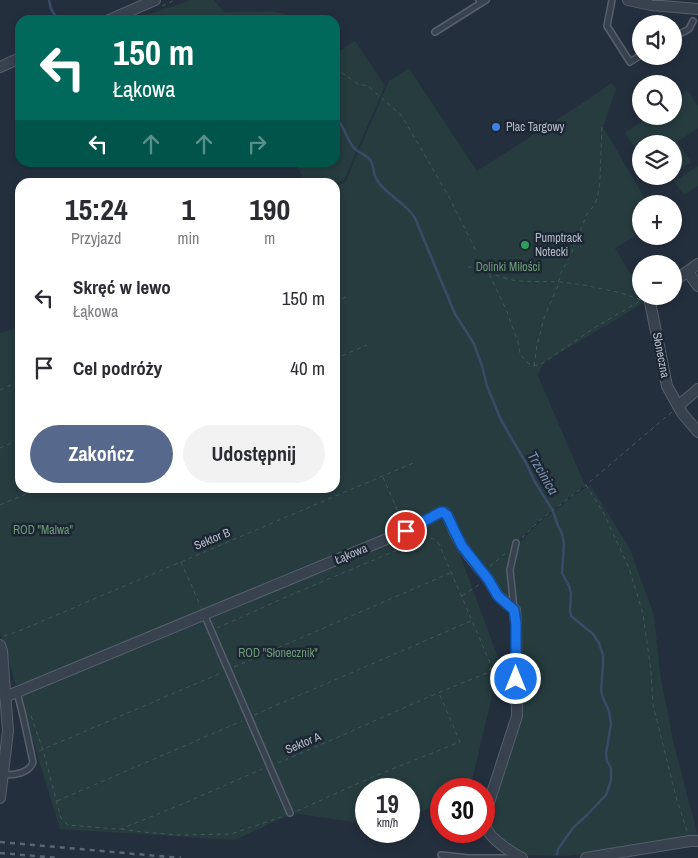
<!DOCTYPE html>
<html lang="pl">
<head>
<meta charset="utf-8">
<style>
  body { margin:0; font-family:"Archivo Narrow",sans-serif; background:#f2f2f3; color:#2b2b33; height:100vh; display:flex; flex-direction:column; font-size:19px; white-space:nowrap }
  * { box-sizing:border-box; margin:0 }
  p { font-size:16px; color:#7c7c81 }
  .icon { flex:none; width:28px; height:28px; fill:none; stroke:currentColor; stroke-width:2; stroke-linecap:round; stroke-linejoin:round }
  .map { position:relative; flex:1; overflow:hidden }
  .drawer { position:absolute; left:15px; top:178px; width:325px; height:315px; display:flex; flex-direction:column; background:#fff; border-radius:15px; box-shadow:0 2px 8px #0003 }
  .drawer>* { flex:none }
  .banner { position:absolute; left:15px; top:15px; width:325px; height:152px; border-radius:15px; box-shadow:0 2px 8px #0003; background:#00695c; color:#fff; overflow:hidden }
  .buttons { position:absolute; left:632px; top:15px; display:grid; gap:10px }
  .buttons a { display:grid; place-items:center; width:50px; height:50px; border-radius:50%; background:#fff; box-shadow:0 2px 8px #0003; font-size:25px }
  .speed { position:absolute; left:355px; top:778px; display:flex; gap:10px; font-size:25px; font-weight:700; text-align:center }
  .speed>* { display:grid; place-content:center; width:65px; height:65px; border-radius:50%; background:#fff; box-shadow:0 2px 8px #0003; line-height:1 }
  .speed small { font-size:12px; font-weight:400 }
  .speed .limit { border:8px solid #d22; background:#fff; color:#111 }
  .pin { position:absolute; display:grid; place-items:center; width:42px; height:42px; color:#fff; margin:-21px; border:2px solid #fff; border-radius:50%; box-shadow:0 1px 5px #0007 }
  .me { position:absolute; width:55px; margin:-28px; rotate:0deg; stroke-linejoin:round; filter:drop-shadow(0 0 4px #0008) }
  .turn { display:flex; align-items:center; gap:18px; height:105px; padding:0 15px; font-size:22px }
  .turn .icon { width:65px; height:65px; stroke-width:2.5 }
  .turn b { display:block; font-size:35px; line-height:42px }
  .lanes { display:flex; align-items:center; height:48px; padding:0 15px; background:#0003; justify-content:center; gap:25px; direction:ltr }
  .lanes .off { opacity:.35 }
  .eta { display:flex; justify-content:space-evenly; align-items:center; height:85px; text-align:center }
  .eta b { font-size:30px; font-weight:800; line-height:35px }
  .primary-button { display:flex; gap:10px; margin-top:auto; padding:10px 15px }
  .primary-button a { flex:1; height:58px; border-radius:30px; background:#56698c; color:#fff; font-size:20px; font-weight:800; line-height:58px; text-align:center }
  .primary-button a+a { background:#f2f2f3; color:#2b2b33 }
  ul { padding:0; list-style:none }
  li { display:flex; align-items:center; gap:15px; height:70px; padding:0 15px }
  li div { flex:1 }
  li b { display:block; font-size:19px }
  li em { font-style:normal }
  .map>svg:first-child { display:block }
  .green { fill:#263c3f }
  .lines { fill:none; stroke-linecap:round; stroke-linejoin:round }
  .stream { stroke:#394c67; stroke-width:2.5 }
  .service-casing { stroke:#565f6c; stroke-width:8 }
  .minor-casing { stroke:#565f6c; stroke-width:12 }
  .path { stroke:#44595c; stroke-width:1; stroke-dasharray:4 4; stroke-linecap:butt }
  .service { stroke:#38414e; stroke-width:5 }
  .minor { stroke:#38414e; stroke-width:10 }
  .rail { stroke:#5a6575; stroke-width:2.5; stroke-dasharray:5 5; stroke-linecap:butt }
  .route-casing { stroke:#114b97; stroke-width:12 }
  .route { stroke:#1a73e8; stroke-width:9 }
  .shop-dot { fill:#3f7fe0; stroke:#1d2633; stroke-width:2 }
  .leisure-dot { fill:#2e9e5b; stroke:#1d2633; stroke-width:2 }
  .labels { text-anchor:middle; stroke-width:5; stroke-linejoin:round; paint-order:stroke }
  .poi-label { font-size:12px; fill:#b4bcc9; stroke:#1d2633; text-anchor:start }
  .park-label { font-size:12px; fill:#6b9a76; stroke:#1d2633 }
  .street-label { font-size:12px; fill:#b4bcc9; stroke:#1d2633 }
  .water-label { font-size:14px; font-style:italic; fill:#7c92b1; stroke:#1d2633 }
</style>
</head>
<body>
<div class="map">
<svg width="698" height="858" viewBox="0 0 698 858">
  <rect width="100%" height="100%" fill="#242f3e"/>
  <g class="green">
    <path d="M190,0H214L224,12L273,11L303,20H130L186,2Z"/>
    <path d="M355,41L385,86L344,180L335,184V182H306L295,163L335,162V54Z"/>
    <path d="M409,68L477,171L583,103L612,83L616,89L603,127L648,204H641V233L615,248L641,291V296H644L647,301L543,363L538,376L585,485L540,520L516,543L510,570L515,610L445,514L500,663L472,780L468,789H441V803L409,817V789H366V824L293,813L235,840L60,829L0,633V333L20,327V488H335V186L345,183L389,81Z"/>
    <path d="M688,91L698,106V128L677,142L691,162L674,174V144H641V157L625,133L650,116H674V100Z"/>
    <path d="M698,166V186L684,195L674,181Z"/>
    <path d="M590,485L630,549L654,615L660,673L673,741L698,836L646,842L609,852L565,856L525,855L507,842L490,826L488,812L511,744L518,619L513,569L518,544L541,521L572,497Z"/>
  </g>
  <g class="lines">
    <g class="stream">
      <path d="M49,0L51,9L58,20"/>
      <path d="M335,117C344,125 346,138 353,147C358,153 368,155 371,161C374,167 373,174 377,180C386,195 405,202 415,218L455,314L466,331L474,344L482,366L487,386L501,420L526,463L535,482L553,511L558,526L562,534L564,544L562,573L569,586L571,593L570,611L571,616L593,634L599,643L603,655V667L601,690L603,698L609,711L611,724L606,753L607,761L611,768V780L606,795L587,815L573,828L558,849L557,854"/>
    </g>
    <defs>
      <g id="service">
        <path d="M479,0L481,3L486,0"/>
        <path d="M612,0L607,26L630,62L641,55"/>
        <path d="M435,32L481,3"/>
        <path d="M674,37L689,29L693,21"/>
        <path d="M514,609L510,570L516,543"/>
        <path d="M204,614L290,813"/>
        <path d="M3,774C13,776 30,773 33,762L23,716L17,692"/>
        <path d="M441,855L469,858H509L517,856"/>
      </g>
      <g id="minor">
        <path d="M628,0L651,5L698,9"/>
        <path d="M109,20L155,0"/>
        <path d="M0,67L20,58"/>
        <path d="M688,272L698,286"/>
        <path d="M674,281L698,264"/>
        <path d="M653,296L650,302L667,386L682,413L698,432"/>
        <path d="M678,406L698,389"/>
        <path d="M0,645L2,651L8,731L0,798"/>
        <path d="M5,697L406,531L441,512L445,513L447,515L455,533L462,546L470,557L488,579L498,596L515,610L516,624L517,716L485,815C485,819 485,824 486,827C489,838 512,853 522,858"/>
        <path d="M586,858L690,841H698"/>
      </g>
    </defs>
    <use href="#service" class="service-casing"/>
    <use href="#minor" class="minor-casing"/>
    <g class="path">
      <path d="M162,6L175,0"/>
      <path d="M218,20L255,15L283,20"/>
      <path d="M335,68L358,84L368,86L402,116L449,197L477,253"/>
      <path d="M468,267H478L488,272L494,284L507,312L518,342L520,354L528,363L534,366L543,363L594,328L640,301"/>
      <path d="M488,273L516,281L561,282L584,285L621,293L641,300"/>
      <path d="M335,302L346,297"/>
      <path d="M335,359L367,345"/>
      <path d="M534,366L537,345L544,318L557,288L561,273L571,254L587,214L595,204L598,195L600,180L602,123"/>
      <path d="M0,390L20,381"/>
      <path d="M0,448L20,439"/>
      <path d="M383,477L402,521"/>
      <path d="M586,485L603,512L629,568L643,614L651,671L653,705L676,797L687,831"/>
      <path d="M180,488V489"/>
      <path d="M0,505L40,488"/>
      <path d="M522,538L540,520L586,485L672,412"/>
      <path d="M181,562L201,607"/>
      <path d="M490,566L508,551"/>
      <path d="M462,596L480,584"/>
      <path d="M217,628L293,594L421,540C430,538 433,536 439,544L491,665L490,671L487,673C415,701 346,735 275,764"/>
      <path d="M4,636L19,631L413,463"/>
      <path d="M234,667L450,573"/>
      <path d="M254,715L473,620"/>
      <path d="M31,716L43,750L61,818L68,825L116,829H121L187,802L262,769"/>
      <path d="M39,751L221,673"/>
      <path d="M57,801L242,721"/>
      <path d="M297,811L370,778L460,742L439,693"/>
      <path d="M121,829L142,832L179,835L231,834L284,816"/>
    </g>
    <use href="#service" class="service"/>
    <use href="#minor" class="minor"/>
    <g class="rail">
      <path d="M0,842L181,858"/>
      <path d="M0,853L58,858"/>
    </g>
  </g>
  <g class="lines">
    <defs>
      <path id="route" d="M406,531L441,512H443L447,515L455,532L462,546L488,579L498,596L514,610L516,624V679"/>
    </defs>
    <use href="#route" class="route-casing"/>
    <use href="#route" class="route"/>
  </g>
  <circle class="shop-dot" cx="496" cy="127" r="5"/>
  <circle class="leisure-dot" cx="525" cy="245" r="5"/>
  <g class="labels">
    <g class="poi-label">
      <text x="506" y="131">Plac Targowy</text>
      <text x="535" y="242">Pumptrack<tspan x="535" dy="14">Notecki</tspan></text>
    </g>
    <g class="park-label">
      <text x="508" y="271">Dolinki Miłości</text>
      <text x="43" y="534">ROD "Malwa"</text>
      <text x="278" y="657">ROD "Słonecznik"</text>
    </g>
    <g class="street-label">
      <text transform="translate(661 355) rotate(79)" y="4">Słoneczna</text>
      <text transform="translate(212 539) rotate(-23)" y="4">Sektor B</text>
      <text transform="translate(351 554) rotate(-23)" y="4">Łąkowa</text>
      <text transform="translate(303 743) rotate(-23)" y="4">Sektor A</text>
    </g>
    <g class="water-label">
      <text transform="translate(543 473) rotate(60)" y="5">Trzcinica</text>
    </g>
  </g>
</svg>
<div class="buttons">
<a><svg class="icon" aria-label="sound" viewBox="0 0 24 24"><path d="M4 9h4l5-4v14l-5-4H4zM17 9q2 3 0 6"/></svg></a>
<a><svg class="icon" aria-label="search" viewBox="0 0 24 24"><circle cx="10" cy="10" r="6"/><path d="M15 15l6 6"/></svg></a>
<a><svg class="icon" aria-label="layers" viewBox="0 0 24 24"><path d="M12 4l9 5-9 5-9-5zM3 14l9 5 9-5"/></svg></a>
<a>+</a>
<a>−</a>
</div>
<div class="speed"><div>19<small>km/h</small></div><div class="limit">30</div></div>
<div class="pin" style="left:406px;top:531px;background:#d93025"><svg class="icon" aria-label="arrive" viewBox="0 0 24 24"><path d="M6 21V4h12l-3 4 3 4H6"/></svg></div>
<svg class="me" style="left:516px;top:679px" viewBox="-20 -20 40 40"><circle r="17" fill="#1a73e8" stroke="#fff" stroke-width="3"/><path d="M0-11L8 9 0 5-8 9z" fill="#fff"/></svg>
<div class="banner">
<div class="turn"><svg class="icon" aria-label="left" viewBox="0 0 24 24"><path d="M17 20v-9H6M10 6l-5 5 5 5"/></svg><div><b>150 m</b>Łąkowa</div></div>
<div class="lanes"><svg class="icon" aria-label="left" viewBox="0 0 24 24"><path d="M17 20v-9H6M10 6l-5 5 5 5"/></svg><svg class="icon off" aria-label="ahead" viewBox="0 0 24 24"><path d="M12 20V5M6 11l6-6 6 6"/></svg><svg class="icon off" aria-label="ahead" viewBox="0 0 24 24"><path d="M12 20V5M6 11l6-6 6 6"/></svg><svg class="icon off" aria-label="right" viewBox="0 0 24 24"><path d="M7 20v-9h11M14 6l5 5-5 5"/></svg></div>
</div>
<section class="drawer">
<div class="eta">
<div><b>15:24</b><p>Przyjazd</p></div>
<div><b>1</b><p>min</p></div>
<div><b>190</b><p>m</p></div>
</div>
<ul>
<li><svg class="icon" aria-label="left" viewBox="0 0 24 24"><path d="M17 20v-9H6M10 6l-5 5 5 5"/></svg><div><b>Skręć w lewo</b><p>Łąkowa</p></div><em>150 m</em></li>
<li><svg class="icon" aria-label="arrive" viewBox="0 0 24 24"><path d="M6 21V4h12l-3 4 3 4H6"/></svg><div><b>Cel podróży</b></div><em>40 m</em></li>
</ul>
<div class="primary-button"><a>Zakończ</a><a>Udostępnij</a></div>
</section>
</div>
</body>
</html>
